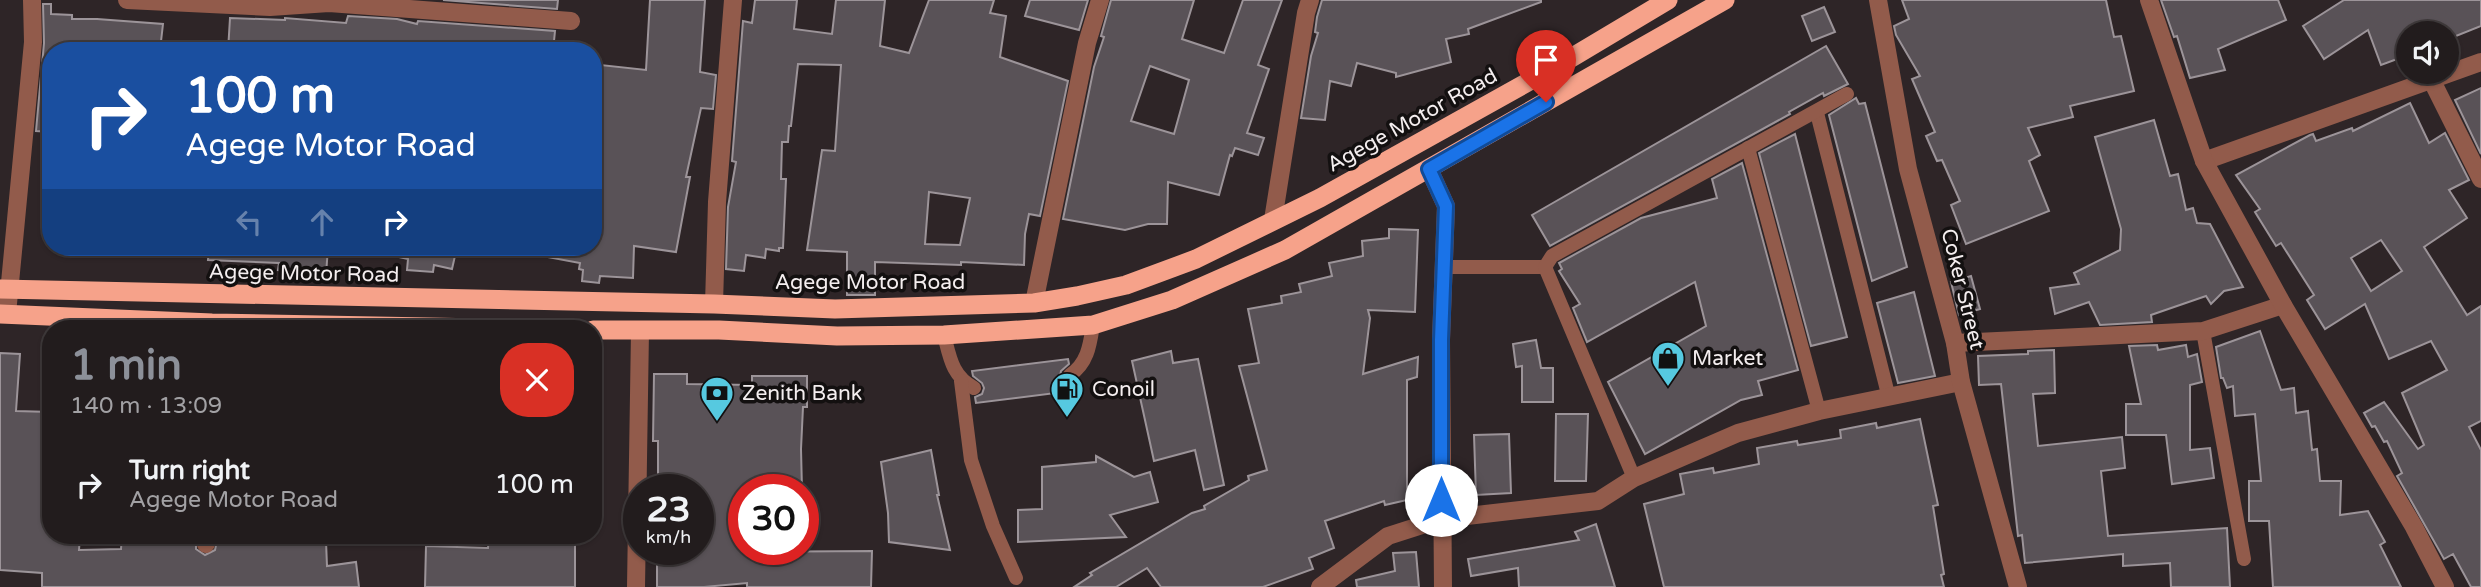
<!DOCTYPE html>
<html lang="en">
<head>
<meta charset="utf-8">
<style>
  body { margin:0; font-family:"Varela Round",sans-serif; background:#2e292a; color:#f1f3f6; height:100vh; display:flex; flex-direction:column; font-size:26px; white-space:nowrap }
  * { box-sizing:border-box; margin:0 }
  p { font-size:23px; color:#a2a1a4 }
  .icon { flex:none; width:38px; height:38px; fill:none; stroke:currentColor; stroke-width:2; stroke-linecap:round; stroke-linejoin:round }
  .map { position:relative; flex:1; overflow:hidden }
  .side { position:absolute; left:42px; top:320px; width:560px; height:224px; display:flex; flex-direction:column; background:#221c1d; border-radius:28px; box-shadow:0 2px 5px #0004,0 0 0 2px #3f3a3b }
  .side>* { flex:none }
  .guide { position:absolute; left:42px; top:42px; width:560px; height:214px; border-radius:28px; box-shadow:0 2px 5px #0004,0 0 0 2px #3f3a3b; background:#1a4fa0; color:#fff; overflow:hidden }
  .buttons { position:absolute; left:2396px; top:21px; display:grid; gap:14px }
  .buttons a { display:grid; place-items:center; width:63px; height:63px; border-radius:50%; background:#221c1d; box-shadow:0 2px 5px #0004,0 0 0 2px #3f3a3b; font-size:35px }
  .speed { position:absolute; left:623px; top:474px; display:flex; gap:14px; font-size:35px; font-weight:700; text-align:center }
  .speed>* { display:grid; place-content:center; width:91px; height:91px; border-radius:50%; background:#221c1d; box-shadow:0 2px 5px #0004,0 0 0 2px #3f3a3b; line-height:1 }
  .speed small { font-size:18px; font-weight:400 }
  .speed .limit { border:10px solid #d22; background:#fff; color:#111 }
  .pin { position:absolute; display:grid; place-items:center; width:60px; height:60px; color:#fff; margin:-72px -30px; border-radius:50% 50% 50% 0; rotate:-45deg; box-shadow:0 0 7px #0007 }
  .pin .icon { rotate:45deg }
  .me { position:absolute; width:77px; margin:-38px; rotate:0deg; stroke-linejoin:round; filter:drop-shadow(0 0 5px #0008) }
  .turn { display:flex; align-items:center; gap:24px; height:147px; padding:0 28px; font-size:32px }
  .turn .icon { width:91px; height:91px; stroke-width:2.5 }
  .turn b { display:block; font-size:49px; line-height:60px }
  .lanes { display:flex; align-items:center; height:66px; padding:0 28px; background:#0003; justify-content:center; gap:35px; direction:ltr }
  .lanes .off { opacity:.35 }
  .round { display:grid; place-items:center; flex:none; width:74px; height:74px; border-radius:28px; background:#2e292a }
  .summary { display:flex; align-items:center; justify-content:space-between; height:119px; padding:0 28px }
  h1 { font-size:42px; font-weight:800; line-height:52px; color:#8c9099 }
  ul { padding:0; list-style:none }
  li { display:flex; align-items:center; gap:21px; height:91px; padding:0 28px }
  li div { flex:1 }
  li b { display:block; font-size:26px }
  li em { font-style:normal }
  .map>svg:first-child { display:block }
  .building { fill:#595257; stroke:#9c9499; stroke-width:2; fill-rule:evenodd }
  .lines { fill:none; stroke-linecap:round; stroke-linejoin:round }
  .service { stroke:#925b4b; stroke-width:14 }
  .minor { stroke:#925b4b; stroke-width:18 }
  .tertiary { stroke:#925b4b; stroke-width:18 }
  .trunk { stroke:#f6a28a; stroke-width:19 }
  .route-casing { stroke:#114b97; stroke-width:18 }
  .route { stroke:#1a73e8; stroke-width:12 }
  .labels { text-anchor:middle; stroke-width:7; stroke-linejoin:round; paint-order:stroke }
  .street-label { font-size:21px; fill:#f4eeef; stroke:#131010 }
  .poi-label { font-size:21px; fill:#f4eeef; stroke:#131010; text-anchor:start }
</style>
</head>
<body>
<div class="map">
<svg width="2481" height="587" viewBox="0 0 2481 587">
  <rect width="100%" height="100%" fill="#2e2527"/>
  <g class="building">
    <path d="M443,0H558L557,9Z"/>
    <path d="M650,0H705L700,72L716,75L713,109L701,108L686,177H690L676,252L634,246L633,278L600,276L599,283L582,281L583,270L579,269L580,263L542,256L543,247H593V139L601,65L646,70Z"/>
    <path d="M755,0H797L794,29L832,34L836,0H885L880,46L909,53L929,0H994L990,13L1006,16L1000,57L1068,81L1040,216L1029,214L1025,234L1024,265L961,262V265L875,262V295H847V252L807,250L822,150L835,151L841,65L798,64L791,126H789L788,142H782L781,179H786L783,248H779V251L766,249L765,258L746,255L744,271L726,269L728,207L736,162L732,161L743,21L752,23ZM929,192L970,198L960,245L925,244Z"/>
    <path d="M1030,0H1088L1079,30L1025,16Z"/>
    <path d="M1111,0H1194L1182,39L1224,53L1243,0H1282L1258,65L1269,69L1247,133L1264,138L1258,155L1235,148L1232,156L1230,155L1219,195L1168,182L1167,224H1148L1125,230L1063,219L1094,67L1104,37L1101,36ZM1150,66L1189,80L1174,134L1131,121Z"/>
    <path d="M1322,0H1541V2L1468,29L1469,34L1446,39L1451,62L1396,77V73L1357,63L1351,86L1330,81L1325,120L1301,118L1311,56L1318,33L1315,32L1317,17Z"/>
    <path d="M1902,0H2106L2114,37L2121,36L2134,91L2070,106L2073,117L2028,128L2040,155L2029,161L2049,211L1966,244L1951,205L1960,201L1942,160L1937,161L1926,136L1935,132L1912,79L1920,76L1896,35L1894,26L1909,19Z"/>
    <path d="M2161,0H2278L2286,20L2218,49L2225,70L2190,78L2177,36L2174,37Z"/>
    <path d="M2344,0H2481V26L2446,40V33H2408V55L2381,65L2368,30L2324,59L2303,26Z"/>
    <path d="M43,4H51V14L72,15V19H97L163,24L160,50L126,46L125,51H51V132L36,131L44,43Z"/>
    <path d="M1824,7L1835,32L1812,41L1802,16Z"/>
    <path d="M348,16L397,19L417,24L418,21L555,31L553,51H228L230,18L285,20V18L346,23Z"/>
    <path d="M1826,46L1848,84L1824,96L1823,93L1789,112L1790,114L1550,246L1532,215Z"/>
    <path d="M2481,88V154L2455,100Z"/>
    <path d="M1856,98L1859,104L1865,103L1907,267L1872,281L1829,115Z"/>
    <path d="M2410,103L2429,143L2445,133L2469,180L2449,190L2467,218L2424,247L2467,315L2481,306V421L2469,427L2481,450V587H2471L2453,554L2444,559L2397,476L2402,473L2387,441L2384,442L2375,426L2372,427L2364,413L2384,402L2418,449L2424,445L2402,393L2447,370L2431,341L2389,359L2365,304L2325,329L2307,300L2314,295L2281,243L2276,246L2255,212L2260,209L2236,175L2310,135L2313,134L2316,141L2352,128L2353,131ZM2381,240L2402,271L2371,291L2351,258Z"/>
    <path d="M2154,120L2170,176L2178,174L2186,210L2193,208L2197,223L2210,224L2243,287L2224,291L2211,304L2206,296L2151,315L2152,322L2100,325L2089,302L2055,314L2050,288L2079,284L2074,273L2120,250L2121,229L2095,137Z"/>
    <path d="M1795,134L1847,337L1811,346L1759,153Z"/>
    <path d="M1742,163L1798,370L1758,381L1762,395L1741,400L1645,454L1608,382L1706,326L1695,282L1587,342L1573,308L1580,304L1559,271L1562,269L1559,263L1641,218L1717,198L1712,179Z"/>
    <path d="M1389,229L1418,230L1415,312L1368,310L1370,318L1363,374L1418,357L1417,377L1407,380V500L1385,505L1384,501L1325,521L1334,548L1309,558L1313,569L1263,587H1161L1147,568L1116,587H1074L1092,575L1090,573L1192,513L1205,509L1204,506L1249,480L1248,476L1267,470L1239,366L1259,363L1248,309L1282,303L1281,296L1301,292L1299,284L1332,276L1329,263L1363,256L1362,241L1389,238Z"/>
    <path d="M209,247H328L326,275L278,270L279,263L208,260Z"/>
    <path d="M386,247H457L452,269L434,265L433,272L407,270L408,259L385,254Z"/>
    <path d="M1971,276L1980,309L1959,315L1951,282Z"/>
    <path d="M1914,292L1935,376L1898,383L1877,303Z"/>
    <path d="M2260,331L2281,390L2294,388L2296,413L2308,411L2312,450L2317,449L2320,481H2341L2340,515L2368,511L2385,542L2380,545L2401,587H2273L2269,521H2249V481H2261L2255,414L2235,416L2233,386L2227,388L2223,378H2221L2216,347Z"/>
    <path d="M1536,340L1541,368H1553V402H1522V366L1516,367L1513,344Z"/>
    <path d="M2157,345L2158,350L2186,345L2188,357L2197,354L2202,382L2190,385V450L2210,448L2214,478L2172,484L2166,435H2126V404H2141L2129,346Z"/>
    <path d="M2054,350L2055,393L2033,394L2038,446L2122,437L2125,468L2101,471L2108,536L2227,528L2230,587H2171L2170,563L2123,566V554L2025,563L2022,535L2018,536L2001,384L1979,385L1978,356L2028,354V351Z"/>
    <path d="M1171,351L1173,363L1198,359L1224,485L1204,490L1195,450L1154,461L1132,361Z"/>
    <path d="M0,353L20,354L16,411L51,412V536H80L79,550L121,549L122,536H196V549L205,555L215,550L218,536H302V541H326L327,566L356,562L359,587H42V573L0,570Z"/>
    <path d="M1068,359L1069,364L1061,371L1060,376L1063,381L1071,384L1072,391L976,403L975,397L982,394L984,388L982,383L973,376L972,371Z"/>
    <path d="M654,374H687V384L752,385V376H807V407H803L801,449L802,490H744V552L872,551L871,587H747V583L704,587H657V550H698V490H658V441H653Z"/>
    <path d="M1556,414H1588L1586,481H1555Z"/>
    <path d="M1920,419L1938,505L1933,506L1944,574L1941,575L1944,587H1664L1644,504L1684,494L1680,474L1713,468L1714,473L1759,464L1757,448L1797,441L1798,445L1841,438L1840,430L1876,423L1877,428Z"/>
    <path d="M1509,434L1511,493L1476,495L1474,435Z"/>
    <path d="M931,450L939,495H937L950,550L889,542L888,513L881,462Z"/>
    <path d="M1096,456L1134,477L1150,472L1158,502L1110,515L1126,537L1018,542V510L1042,509V467L1096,462Z"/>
    <path d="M1596,524L1615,587H1519L1518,568L1471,576L1468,559L1579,540L1575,532Z"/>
    <path d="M489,536H575V587H425L426,546L488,548Z"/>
    <path d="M1416,552L1419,587H1357L1356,580L1395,571L1393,553Z"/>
  </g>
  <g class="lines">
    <g class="service">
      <path d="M1817,113L1889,398"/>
      <path d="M1748,148L1819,411"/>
      <path d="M1444,267H1545"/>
      <path d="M2203,331L2244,559"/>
      <path d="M944,335C950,358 952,376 974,388"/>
      <path d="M1070,375C1088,363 1090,344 1093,325"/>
      <path d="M961,381L971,460L993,526L1016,578"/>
      <path d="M1634,478L1545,267L1552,256L1847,94"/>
    </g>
    <g class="minor">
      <path d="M127,0L270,7L329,3L571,21"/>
      <path d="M2431,79L2481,179"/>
      <path d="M2204,161L2481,62"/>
      <path d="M1429,169L1446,206L1441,340L1443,587"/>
      <path d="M1273,220L1306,13L1310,0"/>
      <path d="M1034,303L1087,43L1100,0"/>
      <path d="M714,304L717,202L733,0"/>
      <path d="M7,314L33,42L32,0"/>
      <path d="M1955,343L2203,331L2283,305"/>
      <path d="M206,544L207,536"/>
      <path d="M636,587L640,331"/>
      <path d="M1320,587L1388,536L1441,519L1598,501L1634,478L1738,433L1819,411L1961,382"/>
    </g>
    <g class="tertiary">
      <path d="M1878,0L1908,169L1955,343L1961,382L2018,587"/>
      <path d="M2149,0L2204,161L2283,305L2414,527L2445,587"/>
    </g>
    <g class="trunk">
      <path d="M0,289L714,304L835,309L1034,303L1077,296L1126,285L1196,259L1320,198L1571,58L1668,0"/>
      <path d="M0,314L212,323L534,329"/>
      <path d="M593,330H719L837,336L944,335L1093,325L1172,300L1285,250L1725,0"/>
    </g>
  </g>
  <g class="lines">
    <defs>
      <path id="route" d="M1441,500V340L1446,206L1429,169L1546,102"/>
    </defs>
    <use href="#route" class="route-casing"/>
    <use href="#route" class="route"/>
  </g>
  <defs>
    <symbol id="shop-pin" viewBox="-11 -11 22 30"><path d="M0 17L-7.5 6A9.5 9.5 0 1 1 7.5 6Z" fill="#56c9e0" stroke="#131010"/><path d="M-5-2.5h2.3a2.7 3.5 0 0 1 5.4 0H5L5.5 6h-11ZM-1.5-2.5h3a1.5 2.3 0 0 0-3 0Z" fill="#111"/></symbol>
    <symbol id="fuel-pin" viewBox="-11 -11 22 30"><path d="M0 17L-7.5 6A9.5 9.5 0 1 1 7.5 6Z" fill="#56c9e0" stroke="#131010"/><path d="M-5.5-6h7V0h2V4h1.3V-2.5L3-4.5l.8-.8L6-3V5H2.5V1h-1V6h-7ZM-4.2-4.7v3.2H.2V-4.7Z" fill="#111"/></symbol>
    <symbol id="bank-pin" viewBox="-11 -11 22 30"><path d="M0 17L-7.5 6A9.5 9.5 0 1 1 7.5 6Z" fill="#56c9e0" stroke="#131010"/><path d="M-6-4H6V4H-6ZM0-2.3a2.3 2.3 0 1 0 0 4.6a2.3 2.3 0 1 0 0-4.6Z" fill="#111"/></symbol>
  </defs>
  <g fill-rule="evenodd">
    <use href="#shop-pin" x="1649" y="339" width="38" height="52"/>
    <use href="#fuel-pin" x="1048" y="370" width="38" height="52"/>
    <use href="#bank-pin" x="698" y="374" width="38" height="52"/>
  </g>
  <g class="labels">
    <g class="street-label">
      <text transform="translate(1412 120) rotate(-29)" y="7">Agege Motor Road</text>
      <text transform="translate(304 273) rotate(1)" y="7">Agege Motor Road</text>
      <text x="870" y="289">Agege Motor Road</text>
      <text transform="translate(1963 289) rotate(76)" y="7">Coker Street</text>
    </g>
    <g class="poi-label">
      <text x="1692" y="365">Market</text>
      <text x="1092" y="396">Conoil</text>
      <text x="742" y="400">Zenith Bank</text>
    </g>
  </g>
</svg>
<div class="buttons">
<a><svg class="icon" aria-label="sound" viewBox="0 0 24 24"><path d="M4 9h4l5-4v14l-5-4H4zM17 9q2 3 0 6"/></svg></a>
</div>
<div class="speed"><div>23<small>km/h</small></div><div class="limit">30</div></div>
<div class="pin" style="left:1546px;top:102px;background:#d93025"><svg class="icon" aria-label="arrive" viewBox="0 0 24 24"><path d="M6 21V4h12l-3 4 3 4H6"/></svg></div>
<svg class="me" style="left:1441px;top:500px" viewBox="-20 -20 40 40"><circle r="19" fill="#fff"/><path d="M0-13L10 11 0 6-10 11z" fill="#1a73e8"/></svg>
<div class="guide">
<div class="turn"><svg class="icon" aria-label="right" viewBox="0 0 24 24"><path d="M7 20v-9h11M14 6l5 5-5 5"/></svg><div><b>100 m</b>Agege Motor Road</div></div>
<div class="lanes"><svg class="icon off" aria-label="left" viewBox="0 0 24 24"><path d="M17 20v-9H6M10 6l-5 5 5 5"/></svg><svg class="icon off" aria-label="ahead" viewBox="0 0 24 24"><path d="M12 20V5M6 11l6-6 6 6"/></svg><svg class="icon" aria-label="right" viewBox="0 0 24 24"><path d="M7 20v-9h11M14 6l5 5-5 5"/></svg></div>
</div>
<section class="side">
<div class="summary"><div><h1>1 min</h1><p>140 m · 13:09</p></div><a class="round" style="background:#d93025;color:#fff"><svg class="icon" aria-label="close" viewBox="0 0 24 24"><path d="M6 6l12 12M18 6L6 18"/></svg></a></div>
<ul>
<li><svg class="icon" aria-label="right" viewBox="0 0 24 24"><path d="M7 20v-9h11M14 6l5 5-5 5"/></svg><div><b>Turn right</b><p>Agege Motor Road</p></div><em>100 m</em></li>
</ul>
</section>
</div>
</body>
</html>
